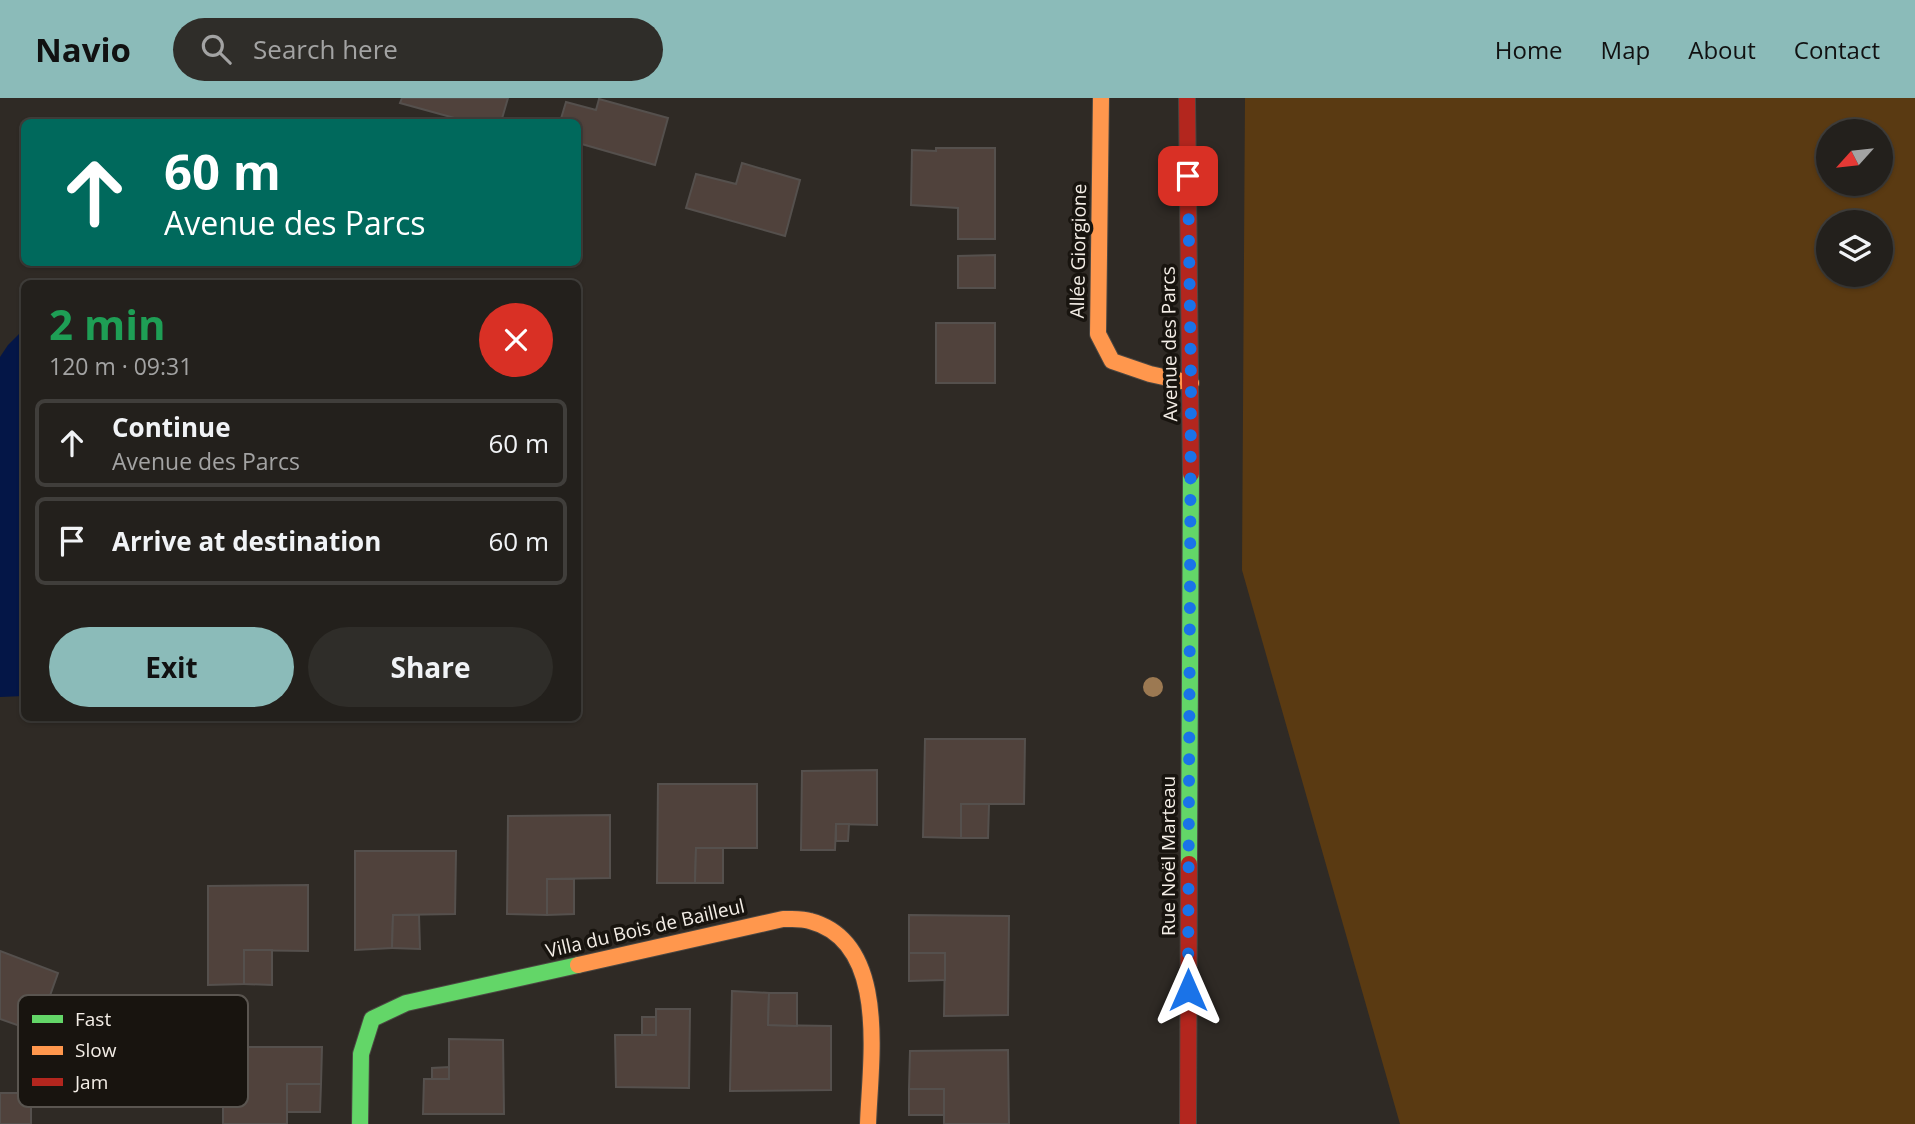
<!DOCTYPE html>
<html lang="en">
<head>
<meta charset="utf-8">
<style>
  body { margin:0; font-family:"Open Sans",sans-serif; background:#2f2d29; color:#f1f3f6; height:100vh; display:flex; flex-direction:column; font-size:26px; white-space:nowrap }
  * { box-sizing:border-box; margin:0 }
  p { font-size:23px; color:#a3a3a3 }
  .icon { flex:none; width:38px; height:38px; fill:none; stroke:currentColor; stroke-width:2; stroke-linecap:round; stroke-linejoin:round }
  .map { position:relative; flex:1; overflow:hidden }
  .drawer { position:absolute; left:21px; top:182px; width:560px; height:441px; display:flex; flex-direction:column; background:#23201c; border-radius:10px; box-shadow:0 2px 5px #0004,0 0 0 2px #403e3b }
  .drawer>* { flex:none }
  .top-card { position:absolute; left:21px; top:21px; width:560px; height:147px; border-radius:10px; box-shadow:0 2px 5px #0004,0 0 0 2px #403e3b; background:#00695c; color:#fff; overflow:hidden }
  .needle { width:46px; rotate:243deg }
  .fabs { position:absolute; left:1816px; top:21px; display:grid; gap:14px }
  .fabs a { display:grid; place-items:center; width:77px; height:77px; border-radius:50%; background:#23201c; box-shadow:0 2px 5px #0004,0 0 0 2px #403e3b; font-size:35px }
  .pin { position:absolute; display:grid; place-items:center; width:60px; height:60px; color:#fff; margin:-30px; border-radius:14px; box-shadow:0 4px 10px #0006 }
  .me { position:absolute; width:77px; margin:-38px; rotate:0deg; stroke-linejoin:round; filter:drop-shadow(0 0 5px #0008) }
  .turn { display:flex; align-items:center; gap:24px; height:147px; padding:0 28px; font-size:32px }
  .turn .icon { width:91px; height:91px; stroke-width:2.5 }
  .turn b { display:block; font-size:49px; line-height:60px }
  .round { display:grid; place-items:center; flex:none; width:74px; height:74px; border-radius:37px; background:#2f2d29 }
  .headline { display:flex; align-items:center; justify-content:space-between; height:119px; padding:0 28px }
  h1 { font-size:42px; font-weight:700; line-height:52px; color:#1e9e55 }
  .cta { display:flex; gap:14px; margin-top:auto; padding:14px 28px }
  .cta a { flex:1; height:80px; border-radius:42px; background:#8bbbb9; color:#111; font-size:28px; font-weight:700; line-height:80px; text-align:center }
  .cta a+a { background:#2f2d29; color:#f1f3f6 }
  ul { padding:0; list-style:none }
  li { display:flex; align-items:center; gap:21px; height:88px; margin:0 14px 10px; padding:0 14px; border:4px solid #403e3b; border-radius:10px }
  li div { flex:1 }
  li b { display:block; font-size:26px }
  li em { font-style:normal }
  header { display:flex; align-items:center; gap:42px; box-sizing:border-box; height:98px; padding:0 35px; background:#8bbbb9; color:#111 }
  header strong { font-size:33px }
  nav { display:flex; gap:38px; margin-inline-start:auto; font-size:24px }
  .search { width:490px; height:63px; background:#2f2d29; display:flex; align-items:center; gap:18px; box-sizing:border-box; padding:0 24px; border-radius:38px; color:#a3a3a3; font-size:26px }
  .map>svg:first-child { display:block }
  .green { fill:#5a3a12; fill-rule:evenodd }
  .water { fill:#041647 }
  .building { fill:#50423c; stroke:#55504d; stroke-width:2 }
  .lines { fill:none; stroke-linecap:round; stroke-linejoin:round }
  .fast-casing { stroke:#4b4742; stroke-width:18 }
  .slow-casing { stroke:#4b4742; stroke-width:18 }
  .jam-casing { stroke:#4b4742; stroke-width:18 }
  .fast { stroke:#63d668; stroke-width:16 }
  .slow { stroke:#ff974d; stroke-width:16 }
  .jam { stroke:#b3261e; stroke-width:16 }
  .tree { fill:#9c7952 }
  .route { stroke:#1a73e8; stroke-width:12; stroke-dasharray:0 21.6 }
  .labels { text-anchor:middle; stroke-width:7; stroke-linejoin:round; paint-order:stroke }
  .street-label { font-size:19px; fill:#f4eee7; stroke:#18140f }
  .key { fill:#18140f; stroke:#5a5550; stroke-width:2 }
  .key-label { font-size:19px; fill:#f4eee7 }
</style>
</head>
<body>
<header>
<strong>Navio</strong>
<div class="search"><svg class="icon" aria-label="search" viewBox="0 0 24 24"><circle cx="10" cy="10" r="6"/><path d="M15 15l6 6"/></svg>Search here</div>
<nav><a>Home</a><a>Map</a><a>About</a><a>Contact</a></nav>
</header>
<div class="map">
<svg width="1915" height="1026" viewBox="0 0 1915 1026">
  <rect width="100%" height="100%" fill="#2f2a25"/>
  <path class="green" d="M1245,0H1915V1026H1400L1242,472ZM1829,33H1881V86H1829ZM1829,124H1881V177H1829Z"/>
  <g class="water">
    <path d="M24,231V598L0,599V259L8,247Z"/>
    <path d="M578,270L582,276L578,365Z"/>
  </g>
  <g class="building">
    <path d="M402,0H508L501,24H469L400,5Z"/>
    <path d="M599,1L668,20L655,67L578,45V24H560L566,4L596,12Z"/>
    <path d="M936,50H995V141H958V110L911,107L912,52L936,53Z"/>
    <path d="M742,65L800,82L785,138L686,110L696,76L736,86Z"/>
    <path d="M995,157V190H958V158Z"/>
    <rect x="936" y="225" width="59" height="60"/>
    <path d="M925,641H1025L1024,706H961V740L923,739Z"/>
    <path d="M877,672V727L836,726L835,752H801L802,673Z"/>
    <path d="M658,686H757V750H696L695,785H657Z"/>
    <path d="M961,706H989L988,740H961Z"/>
    <path d="M610,717V780L547,781V817L507,816L508,718Z"/>
    <path d="M836,726H849L848,743H836Z"/>
    <path d="M696,750H723V785H695Z"/>
    <path d="M355,753H456L455,816L393,817L392,850L355,852Z"/>
    <path d="M547,781H574V816L547,817Z"/>
    <path d="M308,787V853L244,852V886L208,887V788Z"/>
    <path d="M393,817H419L420,851L392,850Z"/>
    <path d="M909,817L1009,818L1008,917L944,918L945,855H909Z"/>
    <path d="M244,852H272V887L244,886Z"/>
    <path d="M0,853L58,875L37,934L0,921Z"/>
    <path d="M909,855H945V882L909,883Z"/>
    <path d="M732,893L769,895L768,927L831,928V992L730,993Z"/>
    <path d="M769,895H797V928L768,927Z"/>
    <path d="M656,911H690L689,990L616,989L615,937H656Z"/>
    <rect x="642" y="919" width="14" height="18"/>
    <path d="M449,941L503,942L504,1016H423L424,981H449Z"/>
    <path d="M223,949H322L321,986H287V1026H223Z"/>
    <path d="M1008,952L1009,1026H944V991H909L910,953Z"/>
    <path d="M449,969V981H432V970Z"/>
    <path d="M287,986H321L320,1014H287Z"/>
    <rect x="909" y="991" width="35" height="26"/>
    <rect x="0" y="995" width="31" height="31"/>
  </g>
  <g class="lines">
    <defs>
      <g id="fast">
        <path d="M1189,766L1191,376"/>
        <path d="M360,1026L361,956L372,921L406,905L578,867"/>
      </g>
      <g id="slow">
        <path d="M1101,0L1098,236L1112,263L1150,276L1191,285"/>
        <path d="M578,867L783,821C792,821 802,820 810,823C890,844 870,964 868,1026"/>
      </g>
      <g id="jam">
        <path d="M1187,0L1191,376"/>
        <path d="M1188,1026L1189,766"/>
      </g>
    </defs>
    <use href="#fast" class="fast-casing"/>
    <use href="#slow" class="slow-casing"/>
    <use href="#jam" class="jam-casing"/>
    <use href="#fast" class="fast"/>
    <use href="#slow" class="slow"/>
    <use href="#jam" class="jam"/>
  </g>
  <circle class="tree" cx="1153" cy="589" r="10"/>
  <g class="lines">
    <path class="route" d="M1188,78L1191,285L1188,892"/>
  </g>
  <g class="labels">
    <g class="street-label">
      <text transform="translate(1078 153) rotate(-89)" y="7">Allée Giorgione</text>
      <text transform="translate(1169 246) rotate(-91)" y="7">Avenue des Parcs</text>
      <text transform="translate(1168 758) rotate(-90)" y="7">Rue Noël Marteau</text>
      <text transform="translate(645 830) rotate(-13)" y="7">Villa du Bois de Bailleul</text>
    </g>
  </g>
  <rect x="18" y="897" width="230" height="112" rx="10" class="key"/>
  <rect x="32" y="917" width="31" height="8" fill="#63d668"/>
  <rect x="32" y="948" width="31" height="9" fill="#ff974d"/>
  <rect x="32" y="980" width="31" height="8" fill="#b3261e"/>
  <g class="key-label">
    <text x="75" y="928">Fast</text>
    <text x="75" y="959">Slow</text>
    <text x="75" y="991">Jam</text>
  </g>
</svg>
<div class="fabs">
<a><svg class="needle" viewBox="-14 -14 28 28"><path d="M0-13l5 13h-10z" fill="#e53935"/><path d="M0 13l5-13h-10z" fill="#a3a3a3"/></svg></a>
<a><svg class="icon" aria-label="layers" viewBox="0 0 24 24"><path d="M12 4l9 5-9 5-9-5zM3 14l9 5 9-5"/></svg></a>
</div>
<div class="pin" style="left:1188px;top:78px;background:#d93025"><svg class="icon" aria-label="arrive" viewBox="0 0 24 24"><path d="M6 21V4h12l-3 4 3 4H6"/></svg></div>
<svg class="me" style="left:1188px;top:892px" viewBox="-20 -20 40 40"><path d="M0-17L14 15 0 8-14 15z" fill="#1a73e8" stroke="#fff" stroke-width="4"/></svg>
<div class="top-card">
<div class="turn"><svg class="icon" aria-label="ahead" viewBox="0 0 24 24"><path d="M12 20V5M6 11l6-6 6 6"/></svg><div><b>60 m</b>Avenue des Parcs</div></div>
</div>
<section class="drawer">
<div class="headline"><div><h1>2 min</h1><p>120 m · 09:31</p></div><a class="round" style="background:#d93025;color:#fff"><svg class="icon" aria-label="close" viewBox="0 0 24 24"><path d="M6 6l12 12M18 6L6 18"/></svg></a></div>
<ul>
<li><svg class="icon" aria-label="ahead" viewBox="0 0 24 24"><path d="M12 20V5M6 11l6-6 6 6"/></svg><div><b>Continue</b><p>Avenue des Parcs</p></div><em>60 m</em></li>
<li><svg class="icon" aria-label="arrive" viewBox="0 0 24 24"><path d="M6 21V4h12l-3 4 3 4H6"/></svg><div><b>Arrive at destination</b></div><em>60 m</em></li>
</ul>
<div class="cta"><a>Exit</a><a>Share</a></div>
</section>
</div>
</body>
</html>
